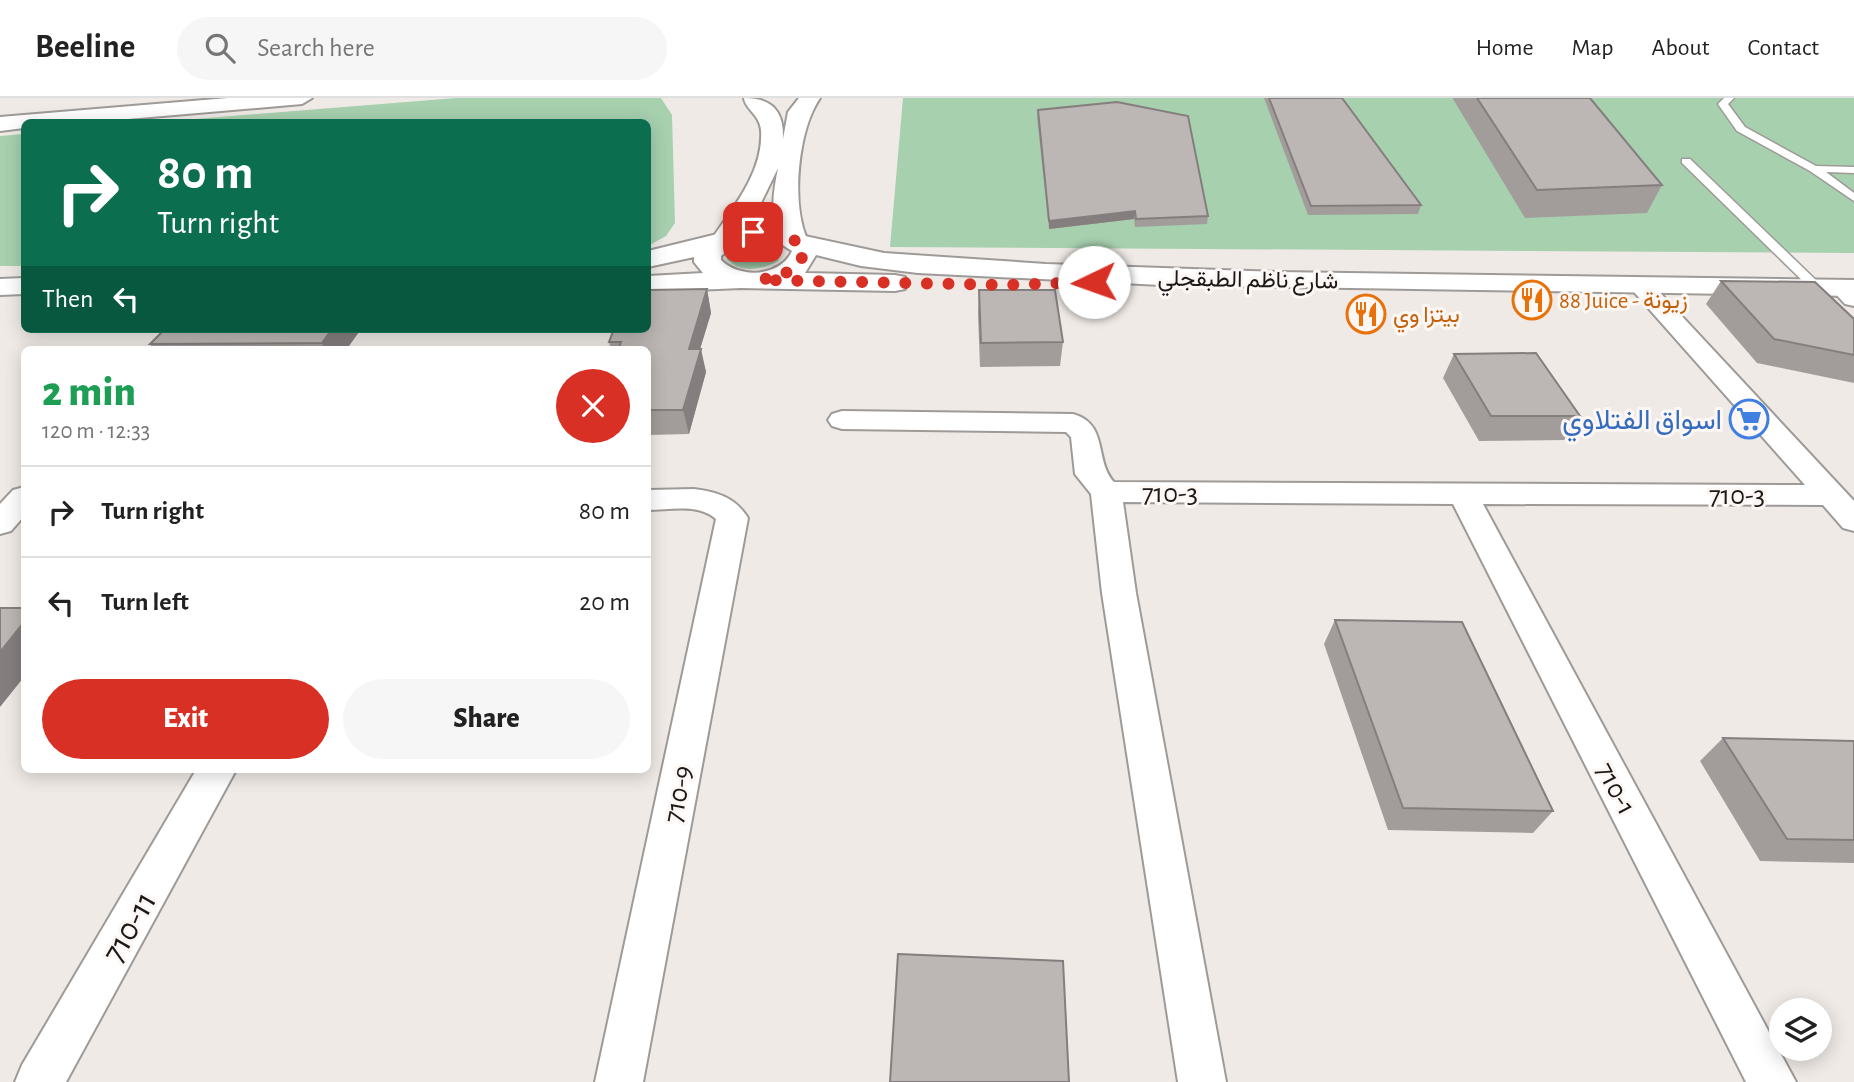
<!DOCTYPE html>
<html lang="en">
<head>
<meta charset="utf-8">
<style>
  body { margin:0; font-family:"Alegreya Sans",Vazirmatn,sans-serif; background:#f6f6f6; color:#222; height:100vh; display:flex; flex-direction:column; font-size:26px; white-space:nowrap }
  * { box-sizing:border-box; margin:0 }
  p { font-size:23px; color:#767676 }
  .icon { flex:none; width:38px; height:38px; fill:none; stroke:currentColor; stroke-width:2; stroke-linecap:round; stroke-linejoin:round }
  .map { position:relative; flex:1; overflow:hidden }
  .side { position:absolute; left:21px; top:248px; width:630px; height:427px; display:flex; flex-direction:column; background:#fff; border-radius:10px; box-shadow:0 4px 18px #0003 }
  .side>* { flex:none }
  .guide { position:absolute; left:21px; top:21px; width:630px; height:214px; border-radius:10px; box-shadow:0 4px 18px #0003; background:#0b6e4f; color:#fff; overflow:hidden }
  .controls { position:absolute; left:1769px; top:900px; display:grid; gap:14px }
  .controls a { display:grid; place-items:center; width:63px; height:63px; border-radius:50%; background:#fff; box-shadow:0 4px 18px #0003; font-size:35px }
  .pin { position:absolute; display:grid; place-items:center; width:60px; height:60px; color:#fff; margin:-30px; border-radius:14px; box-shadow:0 4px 10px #0006 }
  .me { position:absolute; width:77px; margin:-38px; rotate:267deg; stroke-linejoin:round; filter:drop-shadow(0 0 5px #0008) }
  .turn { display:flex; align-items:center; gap:24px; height:147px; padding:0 21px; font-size:32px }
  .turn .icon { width:91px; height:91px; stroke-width:2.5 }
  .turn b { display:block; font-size:49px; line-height:60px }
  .then { display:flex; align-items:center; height:66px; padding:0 21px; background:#0003; gap:14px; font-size:26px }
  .round { display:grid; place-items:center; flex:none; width:74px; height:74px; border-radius:37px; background:#f6f6f6 }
  .overview { display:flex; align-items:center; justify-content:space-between; height:119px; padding:0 21px }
  h1 { font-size:42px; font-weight:800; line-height:52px; color:#1e9e55 }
  .action { display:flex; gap:14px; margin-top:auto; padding:14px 21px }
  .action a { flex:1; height:80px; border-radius:42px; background:#d93025; color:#fff; font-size:28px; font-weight:800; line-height:80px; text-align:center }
  .action a+a { background:#f6f6f6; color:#222 }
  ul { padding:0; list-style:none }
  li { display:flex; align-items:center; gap:21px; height:91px; padding:0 21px; border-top:2px solid #e0e0e0 }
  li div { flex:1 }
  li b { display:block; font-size:26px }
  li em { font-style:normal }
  header { display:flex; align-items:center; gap:42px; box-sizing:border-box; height:98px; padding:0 35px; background:#fff; border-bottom:2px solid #e0e0e0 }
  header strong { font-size:33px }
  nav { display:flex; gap:38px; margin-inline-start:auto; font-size:24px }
  .search { width:490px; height:63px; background:#f6f6f6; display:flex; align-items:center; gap:18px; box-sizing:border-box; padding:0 24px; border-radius:38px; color:#767676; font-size:26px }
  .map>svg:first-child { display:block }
  .green { fill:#a7d0af }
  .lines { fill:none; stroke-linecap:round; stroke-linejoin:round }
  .lane-casing { stroke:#9e9a97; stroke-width:3 }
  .street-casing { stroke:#9e9a97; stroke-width:4 }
  .secondary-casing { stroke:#9e9a97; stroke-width:4 }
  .highway-casing { stroke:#9e9a97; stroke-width:4 }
  .lane { fill:#fff; fill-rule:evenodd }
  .street { fill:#fff; fill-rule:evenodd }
  .secondary { fill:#fff; fill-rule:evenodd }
  .highway { fill:#fff; fill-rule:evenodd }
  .wall { fill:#a29d9b }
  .shaded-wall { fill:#847f7e }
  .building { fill:#bcb6b4; stroke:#847f7e; stroke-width:2 }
  .route { stroke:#d93025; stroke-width:12; stroke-dasharray:0 21.6 }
  .labels { text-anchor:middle; stroke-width:6; stroke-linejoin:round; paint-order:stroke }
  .far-street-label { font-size:23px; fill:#1b1918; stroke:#fcf7f4 }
  .far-food-label { font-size:23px; fill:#c56008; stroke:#fcf7f4; text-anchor:start }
  .shop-label { font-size:28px; fill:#366cbe; stroke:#fcf7f4; text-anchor:end }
  .street-label { font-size:28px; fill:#1b1918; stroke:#fcf7f4 }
  .near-street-label { font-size:33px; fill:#1b1918; stroke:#fcf7f4 }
</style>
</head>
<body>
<header>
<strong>Beeline</strong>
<div class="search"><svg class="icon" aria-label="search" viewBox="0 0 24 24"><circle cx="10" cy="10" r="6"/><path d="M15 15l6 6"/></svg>Search here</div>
<nav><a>Home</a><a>Map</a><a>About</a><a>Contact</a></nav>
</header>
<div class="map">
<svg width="1854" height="984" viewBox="0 0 1854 984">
  <rect width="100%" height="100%" fill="#efeae6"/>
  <g class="green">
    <path d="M456,0H661L672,17L675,125L666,138L648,148V24H158Z"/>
    <path d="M903,0H1854V155L890,149Z"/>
    <path d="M24,36V168H0V38Z"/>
    <path d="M759,144L774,147L781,154L778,163C761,172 741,176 727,161L730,152L743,146Z"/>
  </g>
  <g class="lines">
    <defs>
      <g id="lane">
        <path d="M1724,0H1734L1728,6L1745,29L1816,68L1854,69V75L1826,74L1854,95V103L1810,73L1737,33L1718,6Z"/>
        <path d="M1682,61H1690L1820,186V192H1812L1682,65Z"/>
      </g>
      <g id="street">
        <path d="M1642,182L1650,184L1854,403V433L1843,430L1823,407L1483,406L1796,984H1746L1453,406L1123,404L1136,495L1226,984H1178L1102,495L1091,396L1075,376L1071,339L1066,334L842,331L832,328L828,322L832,316L842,313L1073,316C1109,326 1094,362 1114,384L1805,387L1634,194L1630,189L1634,184Z"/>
        <path d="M1841,182L1854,188V208L1845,206L1829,189L1833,184Z"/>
        <path d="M24,389V418L11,433L0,436V406L13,392Z"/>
        <path d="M694,391C717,394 735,399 748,420L643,984H595L716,421C698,405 670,412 648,412V392Z"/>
        <path d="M196,672H236L66,984H15L22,967Z"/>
      </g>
      <g id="secondary">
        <path d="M754,127L884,155L1046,166L1276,174L1854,182V198L1161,187L918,175L861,168L816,157L805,175L895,177L905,179L909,185L905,191L895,193L741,190L648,194V178L703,175L694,164V159L648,169V153ZM754,143L781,146L792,153C780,179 740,181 721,162V158L732,149Z"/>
        <path d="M24,180V196L0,197V181Z"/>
      </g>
      <g id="highway">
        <path d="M228,0H312L302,6L93,24H24V30L0,33V19Z"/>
        <path d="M744,0C771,0 784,12 783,41L788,14L799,0H820C798,32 791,105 807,141L803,147H785C768,123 773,96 778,70L758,111L733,148H715L711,142C733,110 764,73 761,32C760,17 745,11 744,0Z"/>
      </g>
    </defs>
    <use href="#lane" class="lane-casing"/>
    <use href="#street" class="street-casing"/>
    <use href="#secondary" class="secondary-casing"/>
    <use href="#highway" class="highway-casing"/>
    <use href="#lane" class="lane"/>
    <use href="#street" class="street"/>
    <use href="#secondary" class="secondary"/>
    <use href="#highway" class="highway"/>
  </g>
  <g class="wall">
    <path d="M1264,0H1342L1421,107L1418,116L1308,117Z"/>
    <path d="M1453,0H1590L1662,87L1647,115L1525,120L1453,1Z"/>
    <path d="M1038,12L1208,118L1207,126L1135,129L1134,121L1049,131L1037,19Z"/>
    <path d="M1721,183L1854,221V285L1757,265L1706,206Z"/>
    <path d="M707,191L711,215L700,251L706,274L689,336L648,337V252H611L609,244Z"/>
    <path d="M979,192L1063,244L1060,268L980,269L978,216Z"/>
    <path d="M361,231L346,252H154L150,246Z"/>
    <path d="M1454,256L1580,318L1566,342L1479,343L1443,280Z"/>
    <path d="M1335,522L1553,713L1533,735L1388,732L1324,546Z"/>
    <path d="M1723,640L1854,643V765L1760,763L1700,663Z"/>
  </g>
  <g class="shaded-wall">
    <path d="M1135,113L1134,121L1049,131V123Z"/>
    <path d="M707,191L711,215L693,274L689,251Z"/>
    <path d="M332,231H361L346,252H325L322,245Z"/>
    <path d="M701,251L706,274L689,336L683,312Z"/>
    <path d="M24,524V579L0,609V554Z"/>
  </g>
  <g class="building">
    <path d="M1269,0H1342L1421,107L1311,108Z"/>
    <path d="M1477,0H1590L1662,87L1537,92Z"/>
    <path d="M1117,4L1188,18L1208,118L1136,121L1135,113L1049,123L1038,12Z"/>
    <path d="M1721,183L1815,184L1854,221V257L1774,241Z"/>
    <path d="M707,191L689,251H701L683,312H648V252H618L621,244H609L614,231H648V192Z"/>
    <path d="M979,192H1055L1063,244L981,245Z"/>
    <path d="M165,231H332L322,245L150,246Z"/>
    <path d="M1536,255L1580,318H1491L1454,256Z"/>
    <path d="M0,510H24V524L0,554Z"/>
    <path d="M1335,522L1462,524L1553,713L1403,710Z"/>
    <path d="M1723,640L1854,643V742L1787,741Z"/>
    <path d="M898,856L1063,863L1069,984H890Z"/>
  </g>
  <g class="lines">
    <path class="route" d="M753,134C773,134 792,135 804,152C801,174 779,178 760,182L1004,187L1094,184"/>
  </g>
  <defs>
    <symbol id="restaurant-ring" viewBox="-11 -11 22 22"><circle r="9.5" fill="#fcf7f4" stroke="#e8710a" stroke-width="1.5"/><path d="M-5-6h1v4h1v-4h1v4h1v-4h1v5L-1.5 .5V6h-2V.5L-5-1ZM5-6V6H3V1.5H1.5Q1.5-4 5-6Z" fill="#e8710a"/></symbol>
    <symbol id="supermarket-ring" viewBox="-11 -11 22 22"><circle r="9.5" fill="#fcf7f4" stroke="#3f7fe0" stroke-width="1.5"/><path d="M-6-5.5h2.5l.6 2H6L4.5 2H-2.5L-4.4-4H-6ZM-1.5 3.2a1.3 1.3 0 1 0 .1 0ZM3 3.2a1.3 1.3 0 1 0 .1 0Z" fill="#3f7fe0"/></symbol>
  </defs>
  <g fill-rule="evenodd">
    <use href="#restaurant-ring" x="1510" y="180" width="44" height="44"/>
    <use href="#restaurant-ring" x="1344" y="194" width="44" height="44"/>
    <use href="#supermarket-ring" x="1727" y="299" width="44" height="44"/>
  </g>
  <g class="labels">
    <g class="far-street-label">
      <text transform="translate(1248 181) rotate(1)" y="8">شارع ناظم الطبقجلي</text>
    </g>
    <g class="far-food-label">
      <text x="1559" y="210">88 Juice - زيونة</text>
      <text x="1393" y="224">بيتزا وي</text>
    </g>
    <g class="shop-label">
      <text x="1722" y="331">اسواق الفتلاوي</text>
    </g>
    <g class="street-label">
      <text x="1170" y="404">710-3</text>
      <text x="1737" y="406">710-3</text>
      <text transform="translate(1617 690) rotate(62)" y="10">710-1</text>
      <text transform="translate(677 696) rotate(-79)" y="10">710-9</text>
    </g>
    <g class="near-street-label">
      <text transform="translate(128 828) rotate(-60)" y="12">710-11</text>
    </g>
  </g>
</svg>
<div class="controls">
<a><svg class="icon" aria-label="layers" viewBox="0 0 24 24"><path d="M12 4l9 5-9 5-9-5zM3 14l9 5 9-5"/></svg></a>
</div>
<div class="pin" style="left:753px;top:134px;background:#d93025"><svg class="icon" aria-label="arrive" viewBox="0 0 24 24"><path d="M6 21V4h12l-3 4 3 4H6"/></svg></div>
<svg class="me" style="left:1094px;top:184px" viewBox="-20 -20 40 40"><circle r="19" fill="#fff"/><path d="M0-13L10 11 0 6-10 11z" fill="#d93025"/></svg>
<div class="guide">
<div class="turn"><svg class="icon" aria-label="right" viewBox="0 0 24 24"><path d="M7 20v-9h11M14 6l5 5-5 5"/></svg><div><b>80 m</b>Turn right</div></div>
<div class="then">Then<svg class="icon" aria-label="left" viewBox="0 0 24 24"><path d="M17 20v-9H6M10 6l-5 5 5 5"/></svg></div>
</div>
<section class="side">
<div class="overview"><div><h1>2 min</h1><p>120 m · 12:33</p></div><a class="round" style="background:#d93025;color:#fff"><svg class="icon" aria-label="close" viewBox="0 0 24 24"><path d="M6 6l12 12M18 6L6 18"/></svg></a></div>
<ul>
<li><svg class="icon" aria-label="right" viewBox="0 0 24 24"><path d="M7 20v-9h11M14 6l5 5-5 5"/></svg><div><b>Turn right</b></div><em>80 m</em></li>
<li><svg class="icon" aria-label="left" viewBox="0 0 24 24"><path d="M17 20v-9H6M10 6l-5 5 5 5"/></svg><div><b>Turn left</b></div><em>20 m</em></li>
</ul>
<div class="action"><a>Exit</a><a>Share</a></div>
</section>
</div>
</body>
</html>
